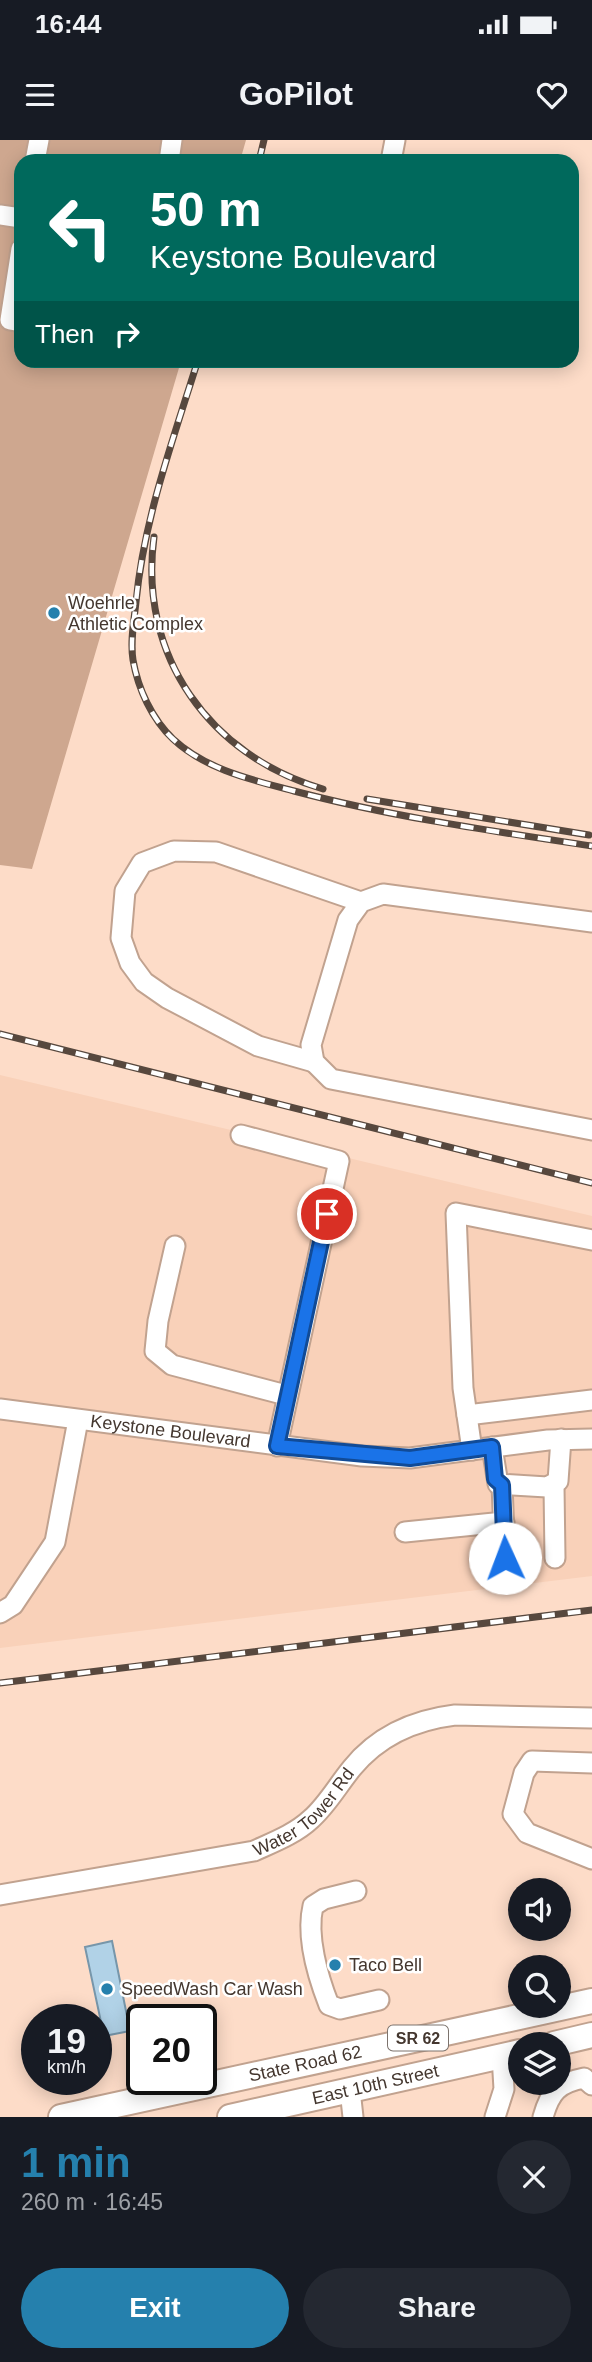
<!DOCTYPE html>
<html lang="en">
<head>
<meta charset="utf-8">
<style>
  body { margin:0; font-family:Arial,sans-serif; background:#242831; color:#f1f3f6; height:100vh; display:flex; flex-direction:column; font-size:26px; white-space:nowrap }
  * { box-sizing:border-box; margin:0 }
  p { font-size:23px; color:#9ea1a6 }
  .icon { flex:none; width:38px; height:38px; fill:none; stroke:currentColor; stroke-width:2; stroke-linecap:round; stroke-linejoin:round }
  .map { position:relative; height:1977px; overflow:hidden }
  .drawer { display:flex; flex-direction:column; background:#171b24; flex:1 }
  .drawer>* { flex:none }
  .top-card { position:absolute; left:14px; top:14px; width:565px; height:214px; border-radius:21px; box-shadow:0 4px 18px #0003; background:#00695c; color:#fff; overflow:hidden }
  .tools { position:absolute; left:508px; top:1738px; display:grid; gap:14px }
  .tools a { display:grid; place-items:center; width:63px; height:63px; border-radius:50%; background:#171b24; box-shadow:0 4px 18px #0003; font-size:35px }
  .speed { position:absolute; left:21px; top:1864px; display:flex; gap:14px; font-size:35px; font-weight:700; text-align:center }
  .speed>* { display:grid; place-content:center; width:91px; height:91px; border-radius:50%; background:#171b24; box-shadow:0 4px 18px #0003; line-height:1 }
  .speed small { font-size:18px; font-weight:400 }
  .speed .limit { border:4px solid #111; border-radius:10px; background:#fff; color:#111 }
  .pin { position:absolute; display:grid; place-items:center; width:60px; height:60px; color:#fff; margin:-30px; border:4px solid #fff; border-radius:50%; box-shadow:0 2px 7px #0007 }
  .me { position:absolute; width:77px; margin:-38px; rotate:358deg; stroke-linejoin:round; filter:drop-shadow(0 0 5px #0008) }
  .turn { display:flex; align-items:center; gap:24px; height:147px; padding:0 21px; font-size:32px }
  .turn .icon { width:91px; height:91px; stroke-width:2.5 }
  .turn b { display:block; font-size:49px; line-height:60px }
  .then { display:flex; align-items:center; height:66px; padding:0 21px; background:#0003; gap:14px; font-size:26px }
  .round { display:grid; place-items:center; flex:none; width:74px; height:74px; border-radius:37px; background:#242831 }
  .head { display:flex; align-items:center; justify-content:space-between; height:119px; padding:0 21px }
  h1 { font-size:42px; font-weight:800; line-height:52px; color:#2580ad }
  .cta { display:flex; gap:14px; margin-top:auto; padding:14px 21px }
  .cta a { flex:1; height:80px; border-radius:42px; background:#2580ad; color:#fff; font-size:28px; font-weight:800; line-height:80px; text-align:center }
  .cta a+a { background:#242831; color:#f1f3f6 }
  .status { display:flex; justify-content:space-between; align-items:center; height:49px; padding:0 35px; background:#171b24; direction:ltr }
  .status svg { height:19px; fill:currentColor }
  header { display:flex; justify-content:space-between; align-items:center; height:91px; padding:0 21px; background:#171b24; font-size:32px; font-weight:800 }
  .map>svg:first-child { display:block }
  .built { fill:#f9d1b9 }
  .green { fill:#cea78f }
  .building { fill:#b1d2e7; stroke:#7796aa; stroke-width:2 }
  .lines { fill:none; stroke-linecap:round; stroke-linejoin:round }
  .minor-casing { stroke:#c1a28f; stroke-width:23 }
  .major-casing { stroke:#c1a28f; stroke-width:28 }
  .minor { stroke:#fff; stroke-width:19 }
  .major { stroke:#fff; stroke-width:24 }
  .rail-casing { stroke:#57483e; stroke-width:7 }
  .rail { stroke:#fff; stroke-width:4.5; stroke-dasharray:13; stroke-linecap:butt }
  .route-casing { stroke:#114b97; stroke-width:18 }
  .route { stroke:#1a73e8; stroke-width:12 }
  .poi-dot { fill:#2580ad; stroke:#fff; stroke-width:2.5 }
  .labels { text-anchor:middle; stroke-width:5; stroke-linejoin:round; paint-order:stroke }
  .shield { fill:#fff; stroke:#7c736d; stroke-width:2 }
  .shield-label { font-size:16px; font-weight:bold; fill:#44372f }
  .poi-label { font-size:18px; fill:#44372f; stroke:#fff; text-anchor:start }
  .street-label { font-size:18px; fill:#44372f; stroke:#fff }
</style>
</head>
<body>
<div class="status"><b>16:44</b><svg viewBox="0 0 49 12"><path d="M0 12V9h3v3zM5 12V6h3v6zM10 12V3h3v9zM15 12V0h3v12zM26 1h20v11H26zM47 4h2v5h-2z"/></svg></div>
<header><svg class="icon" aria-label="menu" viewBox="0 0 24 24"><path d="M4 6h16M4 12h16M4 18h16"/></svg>GoPilot<svg class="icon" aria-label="heart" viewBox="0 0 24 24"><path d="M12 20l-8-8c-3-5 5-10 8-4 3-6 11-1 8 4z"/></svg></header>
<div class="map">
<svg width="592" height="1977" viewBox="0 0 592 1977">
  <rect width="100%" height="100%" fill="#fddcc8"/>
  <path class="built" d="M0,935L592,1076V1436L0,1508Z"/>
  <path class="green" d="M0,0H246L240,21H21V220L181,221L32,729L0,725Z"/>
  <path class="building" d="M112,1801L130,1891L104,1896L85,1807Z"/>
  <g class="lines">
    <defs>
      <g id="minor">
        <path d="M35,21L39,0"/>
        <path d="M169,21L172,0"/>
        <path d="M391,21L395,0"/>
        <path d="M0,75L21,78"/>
        <path d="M21,109L10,180L21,182"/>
        <path d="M592,782L383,754L361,762L348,780L311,905L314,922L331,939L592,990"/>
        <path d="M314,922L258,906L167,858L144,842L130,823L121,798L125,751L142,723L174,711L216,712L361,762"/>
        <path d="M241,995L339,1021L277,1306"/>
        <path d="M175,1106L158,1181L155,1211L172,1225L286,1255"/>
        <path id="s1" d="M0,1269L362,1316L410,1318L548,1300L592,1299"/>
        <path d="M467,1275L592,1260"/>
        <path d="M492,1307L498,1344L547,1347L558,1341L561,1299"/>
        <path d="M472,1310L463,1248L456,1073L592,1100"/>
        <path d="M502,1345L505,1418"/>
        <path d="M554,1346L555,1418"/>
        <path d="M405,1392L504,1382"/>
        <path d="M0,1473L13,1465L55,1402L78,1280"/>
        <path d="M592,1623L532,1621L524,1633L513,1674L527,1693L592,1719"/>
        <path d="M356,1751L324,1759L313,1766C306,1796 318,1837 329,1865L340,1869L379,1860"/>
        <path id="s2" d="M0,1755L254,1711C274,1702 295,1694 311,1679C327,1665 338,1645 352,1628C378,1596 414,1580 455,1575L592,1578"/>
        <path d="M350,1950L353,1977"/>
        <path d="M495,1977L504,1949L502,1916"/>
        <path d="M543,1977C550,1952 558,1943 584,1938L592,1945"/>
      </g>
      <g id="major">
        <path d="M554,1904L592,1895"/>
        <path id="s3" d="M61,1977L592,1861"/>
        <path id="s4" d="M230,1977L520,1912"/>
      </g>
    </defs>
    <use href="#minor" class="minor-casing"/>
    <use href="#major" class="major-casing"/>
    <use href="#minor" class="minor"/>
    <use href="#major" class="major"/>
    <defs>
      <g id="rail">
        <path d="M259,21L264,0"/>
        <path d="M198,220C173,300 144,378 136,462C134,481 130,501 133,520C138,549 152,579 173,599C206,630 253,640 294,651C392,677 492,691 592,706"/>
        <path d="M154,397C138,516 210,616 323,649"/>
        <path d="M367,659L589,695"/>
        <path d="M0,894L592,1043"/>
        <path d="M0,1543L592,1470"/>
      </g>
    </defs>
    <use href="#rail" class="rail-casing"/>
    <use href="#rail" class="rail"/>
  </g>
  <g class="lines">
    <defs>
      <path id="route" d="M327,1074L277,1306L410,1318L492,1307L495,1339L502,1345L505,1418"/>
    </defs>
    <use href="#route" class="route-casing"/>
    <use href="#route" class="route"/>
  </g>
  <g class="poi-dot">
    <circle cx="54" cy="473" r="7"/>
    <circle cx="335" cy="1825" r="7"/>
    <circle cx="107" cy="1849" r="7"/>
  </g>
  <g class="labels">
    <rect class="shield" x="388" y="1885.5" width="60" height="25" rx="5"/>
    <g class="shield-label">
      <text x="418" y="1904">SR 62</text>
    </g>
    <g class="poi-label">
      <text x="68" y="469">Woehrle<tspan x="68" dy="21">Athletic Complex</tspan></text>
      <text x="349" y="1831">Taco Bell</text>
      <text x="121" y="1855">SpeedWash Car Wash</text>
    </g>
    <g class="street-label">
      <text dy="6" stroke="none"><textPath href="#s1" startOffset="172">Keystone Boulevard</textPath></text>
      <text dy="6" stroke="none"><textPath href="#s2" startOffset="322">Water Tower Rd</textPath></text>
      <text dy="6" stroke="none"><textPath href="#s3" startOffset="250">State Road 62</textPath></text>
      <text dy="6" stroke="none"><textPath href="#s4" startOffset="149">East 10th Street</textPath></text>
    </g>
  </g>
</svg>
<div class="tools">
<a><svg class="icon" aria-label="sound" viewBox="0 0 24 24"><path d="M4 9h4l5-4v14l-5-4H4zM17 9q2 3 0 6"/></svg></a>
<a><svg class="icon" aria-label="search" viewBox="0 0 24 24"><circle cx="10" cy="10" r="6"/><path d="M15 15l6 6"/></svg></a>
<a><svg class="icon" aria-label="layers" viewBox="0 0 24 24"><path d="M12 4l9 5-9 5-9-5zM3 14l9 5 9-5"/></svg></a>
</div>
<div class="speed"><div>19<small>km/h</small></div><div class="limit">20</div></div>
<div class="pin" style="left:327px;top:1074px;background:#d93025"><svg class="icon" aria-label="arrive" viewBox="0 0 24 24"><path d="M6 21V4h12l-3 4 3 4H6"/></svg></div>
<svg class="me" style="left:505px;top:1418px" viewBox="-20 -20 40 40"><circle r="19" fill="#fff"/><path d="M0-13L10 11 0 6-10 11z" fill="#1a73e8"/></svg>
<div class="top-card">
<div class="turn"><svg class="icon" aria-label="left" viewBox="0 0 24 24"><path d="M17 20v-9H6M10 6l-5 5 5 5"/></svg><div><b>50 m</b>Keystone Boulevard</div></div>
<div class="then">Then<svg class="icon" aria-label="right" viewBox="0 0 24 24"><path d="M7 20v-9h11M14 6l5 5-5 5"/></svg></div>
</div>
</div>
<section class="drawer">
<div class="head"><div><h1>1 min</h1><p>260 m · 16:45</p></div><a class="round"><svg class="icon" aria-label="close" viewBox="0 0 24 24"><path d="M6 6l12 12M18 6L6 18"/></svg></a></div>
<div class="cta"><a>Exit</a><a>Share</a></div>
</section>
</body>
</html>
